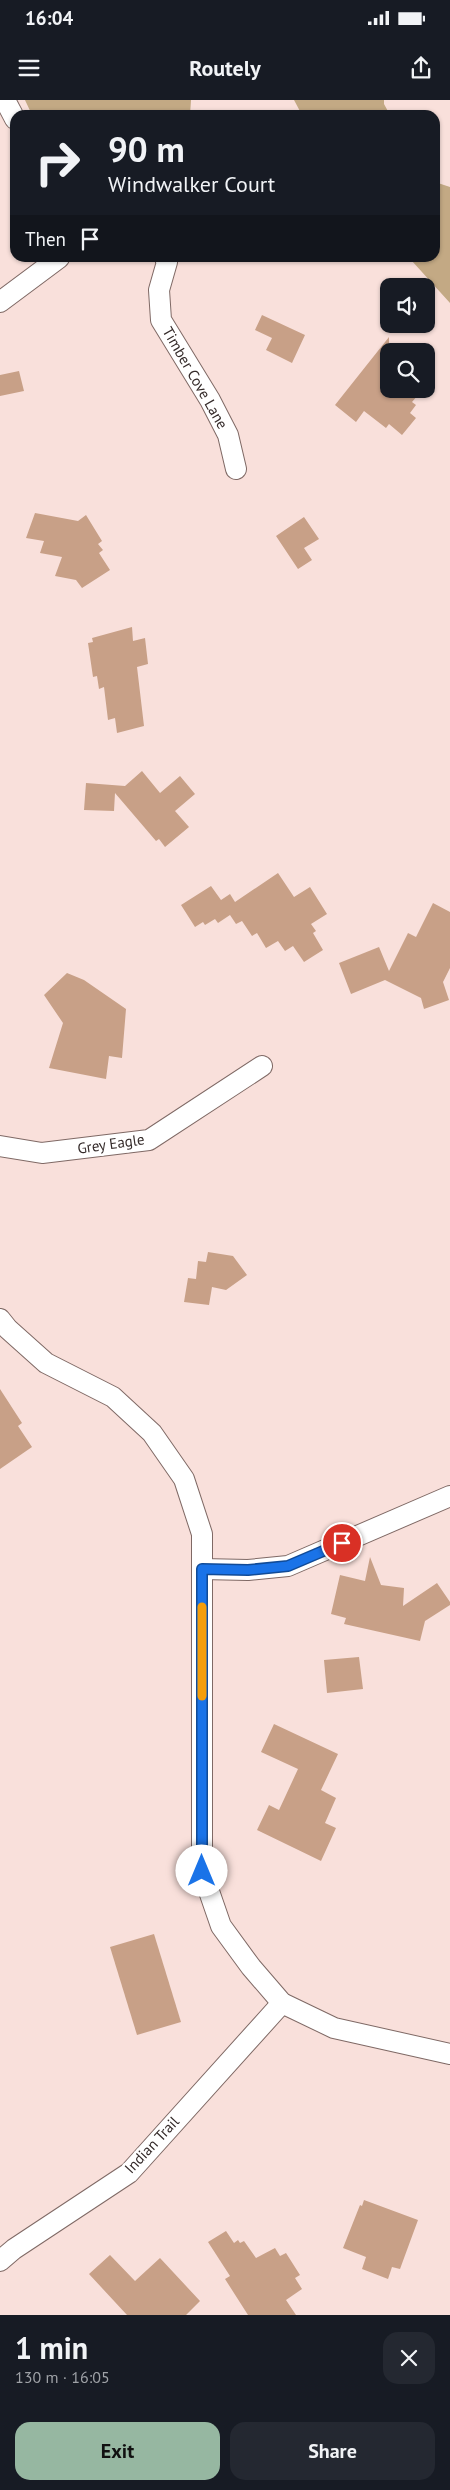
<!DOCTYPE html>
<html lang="en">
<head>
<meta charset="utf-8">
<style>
  body { margin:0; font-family:"PT Sans",sans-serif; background:#242831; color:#f1f3f6; height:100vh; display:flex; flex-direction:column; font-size:19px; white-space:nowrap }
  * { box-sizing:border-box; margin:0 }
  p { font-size:16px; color:#9ea1a6 }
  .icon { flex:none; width:28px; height:28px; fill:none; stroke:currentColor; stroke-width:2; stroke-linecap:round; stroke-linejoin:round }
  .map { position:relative; height:2215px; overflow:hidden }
  .drawer { display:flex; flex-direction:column; background:#171b24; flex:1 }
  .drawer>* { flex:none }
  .top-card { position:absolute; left:10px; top:10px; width:430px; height:152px; border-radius:15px; box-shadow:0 1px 4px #0004; background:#171b24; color:#f1f3f6; overflow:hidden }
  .fabs { position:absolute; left:380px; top:178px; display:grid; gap:10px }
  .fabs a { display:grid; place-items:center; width:55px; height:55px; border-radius:10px; background:#171b24; box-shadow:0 1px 4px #0004; font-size:25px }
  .pin { position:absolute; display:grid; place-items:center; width:42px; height:42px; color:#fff; margin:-21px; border:2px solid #fff; border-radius:50%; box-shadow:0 1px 5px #0007 }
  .me { position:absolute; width:55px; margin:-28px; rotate:0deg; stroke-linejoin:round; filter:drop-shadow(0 0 4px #0008) }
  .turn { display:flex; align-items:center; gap:18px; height:105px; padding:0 15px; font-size:22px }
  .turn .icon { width:65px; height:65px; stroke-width:2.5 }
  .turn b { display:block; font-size:35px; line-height:42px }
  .then { display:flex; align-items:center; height:48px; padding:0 15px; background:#0003; gap:10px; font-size:19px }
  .round { display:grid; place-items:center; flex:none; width:52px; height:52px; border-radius:15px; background:#242831 }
  .summary { display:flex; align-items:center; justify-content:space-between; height:85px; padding:0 15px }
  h1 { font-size:30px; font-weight:700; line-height:38px }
  .action { display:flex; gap:10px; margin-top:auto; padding:10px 15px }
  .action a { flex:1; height:58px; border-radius:15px; background:#96b7a1; color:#111; font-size:20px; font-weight:700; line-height:58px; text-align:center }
  .action a+a { background:#242831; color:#f1f3f6 }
  .status { display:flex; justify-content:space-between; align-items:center; height:35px; padding:0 25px; background:#171b24; direction:ltr }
  .status svg { height:14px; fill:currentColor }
  header { display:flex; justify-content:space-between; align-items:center; height:65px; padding:0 15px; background:#171b24; font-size:22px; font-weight:700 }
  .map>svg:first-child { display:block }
  .forest { fill:#c3a984 }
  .building { fill:#c8a087 }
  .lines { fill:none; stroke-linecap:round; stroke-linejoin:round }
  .minor-casing { stroke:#7f6965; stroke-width:22 }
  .minor { stroke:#fff; stroke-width:20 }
  .route-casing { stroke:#114b97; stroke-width:12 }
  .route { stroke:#1a73e8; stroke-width:9 }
  .slow { stroke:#f59e0b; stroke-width:9 }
  .labels { text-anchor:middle; stroke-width:5; stroke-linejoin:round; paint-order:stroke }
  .street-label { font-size:15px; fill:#352b2a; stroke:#fff }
</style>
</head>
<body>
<div class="status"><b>16:04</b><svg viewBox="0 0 49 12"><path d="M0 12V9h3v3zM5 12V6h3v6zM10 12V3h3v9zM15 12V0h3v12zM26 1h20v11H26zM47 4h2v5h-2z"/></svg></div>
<header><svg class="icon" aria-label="menu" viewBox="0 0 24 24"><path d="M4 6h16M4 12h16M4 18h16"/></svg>Routely<svg class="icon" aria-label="share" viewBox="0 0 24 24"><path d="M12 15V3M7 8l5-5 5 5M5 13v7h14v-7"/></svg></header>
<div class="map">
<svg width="450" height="2215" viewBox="0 0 450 2215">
  <rect width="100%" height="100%" fill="#f9e0db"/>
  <g class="forest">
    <path d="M25,0H191L190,15H32Z"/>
    <path d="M294,0H384V4L390,15H302Z"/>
    <path d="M435,82L450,87V203L412,161L394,158H435Z"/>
  </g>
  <g class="building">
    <path d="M262,215L305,235L292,263L266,250L272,238L255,230Z"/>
    <path d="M389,237V289H423L412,302L416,305L410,313L416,318L402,335L389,324L386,328L364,311L356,322L335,305Z"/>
    <path d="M19,271L24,291L0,296V275Z"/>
    <path d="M35,413L78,421L86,415L102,441L98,444L103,450L99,453L110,470L82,488L76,480L55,476L62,457L40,453L44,441L26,438Z"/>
    <path d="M304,417L319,439L304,448L312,460L298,469L276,436Z"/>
    <path d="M132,527L133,541L145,538L148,564L137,567L144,626L117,633L115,618L108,620L104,587L99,589L97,576L93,577L88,543L93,542L92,538Z"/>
    <path d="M142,671L160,693L180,676L195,694L175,711L189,727L165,747L159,739L156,741L115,693L114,711L84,710L86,683L125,686Z"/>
    <path d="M278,773L294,797L310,787L327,814L311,824L316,831L313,833L323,850L304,862L293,846L285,851L278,841L266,848L257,833L252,836L242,821L236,824L230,815L218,823L215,819L205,825L203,822L195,827L181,805L211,786L221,800L230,794L235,802Z"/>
    <path d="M433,803L450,812V868L443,882L449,900L424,909L421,898L385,880L351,894L339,863L379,847L389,871L408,833L416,837Z"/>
    <path d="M67,873L84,880L126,909L122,958L109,956L106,979L49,968L63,923L44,895Z"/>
    <path d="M208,1152L233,1156L247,1175L226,1190L212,1187L209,1205L184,1202L188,1178L196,1179L198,1161L206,1162Z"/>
    <path d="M0,1289L22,1323L18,1326L32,1347L0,1369Z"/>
    <path d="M370,1457L381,1485L404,1488L403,1506L437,1483L450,1502V1505L425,1521L420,1541L344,1524L346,1518L331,1514L340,1475L365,1481Z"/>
    <path d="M359,1557L363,1589L327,1593L324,1560Z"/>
    <path d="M274,1624L338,1654L321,1690L336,1698L325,1723L336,1728L321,1761L257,1730L269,1705L279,1710L298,1669L261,1652Z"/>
    <path d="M154,1834L181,1922L137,1935L110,1847Z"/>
    <path d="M364,2100L418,2120L400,2169L392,2167L388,2179L362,2169L366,2157L343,2148L360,2105L362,2106Z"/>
    <path d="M226,2131L234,2143L238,2140L240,2143L244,2141L256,2158L275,2148L280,2156L286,2153L300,2175L295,2178L302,2189L286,2200L296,2215H248L225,2179L230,2176L208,2142Z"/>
    <path d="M110,2155L135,2181L160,2158L200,2201L186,2215H127L89,2174Z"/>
  </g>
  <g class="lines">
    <defs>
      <g id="minor">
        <path d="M5,0L15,19"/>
        <path d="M165,158L167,162L159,190L161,220L210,300L228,335L236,369"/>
        <path d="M0,202L59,158"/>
        <path d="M0,1046L42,1053L149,1040L262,966"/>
        <path d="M0,1219L8,1229L46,1263L113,1297L152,1333L184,1379L202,1434V1771L221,1826L251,1867L282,1903L334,1928L450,1954"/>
        <path d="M202,1469L248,1470L288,1466L450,1396"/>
        <path d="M0,2161L14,2149L129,2073L282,1903"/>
      </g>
    </defs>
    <use href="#minor" class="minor-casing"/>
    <use href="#minor" class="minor"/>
  </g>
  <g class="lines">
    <defs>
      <path id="route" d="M202,1771V1469L248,1470L288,1466L342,1443"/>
    </defs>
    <use href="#route" class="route-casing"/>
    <use href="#route" class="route"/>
    <path class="slow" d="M202,1507V1596"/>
  </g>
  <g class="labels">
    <g class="street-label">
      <text transform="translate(195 278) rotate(60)" y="5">Timber Cove Lane</text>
      <text transform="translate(111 1044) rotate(-8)" y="5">Grey Eagle</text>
      <text transform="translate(152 2045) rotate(-47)" y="5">Indian Trail</text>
    </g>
  </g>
</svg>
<div class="fabs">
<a><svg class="icon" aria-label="sound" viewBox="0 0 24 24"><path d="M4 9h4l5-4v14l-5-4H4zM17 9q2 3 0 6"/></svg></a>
<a><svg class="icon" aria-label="search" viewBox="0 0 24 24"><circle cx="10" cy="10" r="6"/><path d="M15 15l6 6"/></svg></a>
</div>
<div class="pin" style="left:342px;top:1443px;background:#d93025"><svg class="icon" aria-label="arrive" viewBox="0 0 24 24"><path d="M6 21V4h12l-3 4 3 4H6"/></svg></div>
<svg class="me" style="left:202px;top:1771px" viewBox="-20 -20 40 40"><circle r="19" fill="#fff"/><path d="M0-13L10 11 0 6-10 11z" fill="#1a73e8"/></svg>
<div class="top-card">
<div class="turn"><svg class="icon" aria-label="right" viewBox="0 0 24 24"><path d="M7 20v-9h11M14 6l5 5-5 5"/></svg><div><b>90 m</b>Windwalker Court</div></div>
<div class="then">Then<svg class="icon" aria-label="arrive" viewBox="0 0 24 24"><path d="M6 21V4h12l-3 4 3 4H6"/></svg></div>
</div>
</div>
<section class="drawer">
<div class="summary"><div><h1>1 min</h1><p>130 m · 16:05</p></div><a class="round"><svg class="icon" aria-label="close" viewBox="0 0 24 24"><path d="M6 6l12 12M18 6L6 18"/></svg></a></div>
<div class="action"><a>Exit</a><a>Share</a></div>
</section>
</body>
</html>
